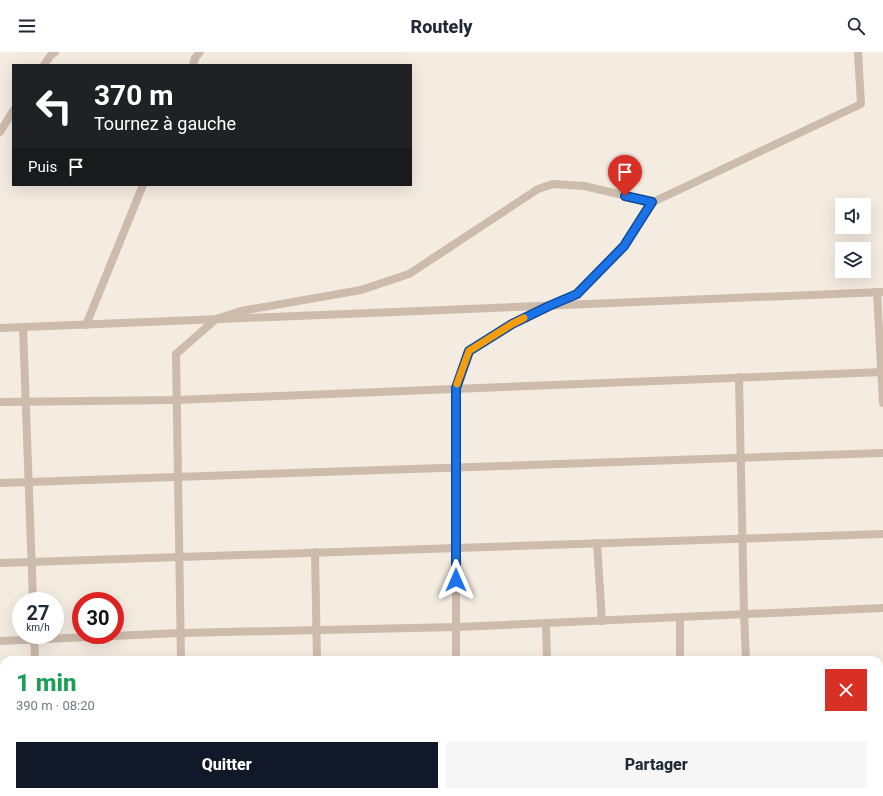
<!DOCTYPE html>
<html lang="fr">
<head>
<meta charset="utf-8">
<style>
  body { margin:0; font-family:Roboto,sans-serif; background:#f6f6f7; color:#1f2937; height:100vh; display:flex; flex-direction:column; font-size:15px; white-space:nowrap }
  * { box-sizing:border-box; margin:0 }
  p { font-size:13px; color:#747a83 }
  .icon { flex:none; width:22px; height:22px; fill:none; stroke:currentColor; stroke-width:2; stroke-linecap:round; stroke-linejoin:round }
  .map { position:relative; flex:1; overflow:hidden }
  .panel { position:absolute; left:0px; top:604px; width:883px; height:140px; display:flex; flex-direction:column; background:#fff; border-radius:12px 12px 0 0; box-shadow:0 4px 16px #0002 }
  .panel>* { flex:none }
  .top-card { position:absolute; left:12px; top:12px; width:400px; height:122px; border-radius:0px; box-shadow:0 4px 16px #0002; background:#202124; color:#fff; overflow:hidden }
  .fabs { position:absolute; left:835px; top:146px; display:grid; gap:8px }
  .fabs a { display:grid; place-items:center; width:36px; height:36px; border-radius:0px; background:#fff; box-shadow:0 4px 16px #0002; font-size:20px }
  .speed { position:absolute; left:12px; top:540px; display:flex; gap:8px; font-size:20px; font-weight:700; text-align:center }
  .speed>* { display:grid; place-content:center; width:52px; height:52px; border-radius:50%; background:#fff; box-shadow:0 4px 16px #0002; line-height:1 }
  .speed small { font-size:10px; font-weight:400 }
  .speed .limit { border:6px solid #d22; background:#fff; color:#111 }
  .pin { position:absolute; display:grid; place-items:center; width:34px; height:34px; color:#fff; margin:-41px -17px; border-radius:50% 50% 50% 0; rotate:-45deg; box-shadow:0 0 4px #0007 }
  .pin .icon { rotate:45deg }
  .me { position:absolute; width:44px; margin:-22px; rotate:0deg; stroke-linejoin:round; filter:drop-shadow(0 0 3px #0008) }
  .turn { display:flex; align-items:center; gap:14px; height:84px; padding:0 16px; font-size:18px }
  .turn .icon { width:52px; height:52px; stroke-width:2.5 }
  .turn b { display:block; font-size:28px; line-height:34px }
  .then { display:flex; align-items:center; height:38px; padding:0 16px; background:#0003; gap:8px; font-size:15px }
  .round { display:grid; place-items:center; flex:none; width:42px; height:42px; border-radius:0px; background:#f6f6f7 }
  .headline { display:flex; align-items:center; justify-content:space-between; height:68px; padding:0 16px }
  h1 { font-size:24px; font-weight:800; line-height:30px; color:#1e9e55 }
  .primary-button { display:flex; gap:8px; margin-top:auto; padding:8px 16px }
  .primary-button a { flex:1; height:46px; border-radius:0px; background:#111827; color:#fff; font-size:16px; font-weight:800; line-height:46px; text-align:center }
  .primary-button a+a { background:#f6f6f7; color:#1f2937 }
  header { display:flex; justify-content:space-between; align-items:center; height:52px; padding:0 16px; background:#fff; font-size:18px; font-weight:800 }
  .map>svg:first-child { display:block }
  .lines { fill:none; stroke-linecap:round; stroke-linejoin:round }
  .minor { stroke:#cdbbac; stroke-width:8 }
  .route-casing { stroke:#114b97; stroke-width:10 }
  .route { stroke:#1a73e8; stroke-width:7 }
  .slow { stroke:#f59e0b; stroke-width:7 }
</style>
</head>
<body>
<header><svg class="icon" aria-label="menu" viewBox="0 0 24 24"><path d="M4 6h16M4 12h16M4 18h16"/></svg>Routely<svg class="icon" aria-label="search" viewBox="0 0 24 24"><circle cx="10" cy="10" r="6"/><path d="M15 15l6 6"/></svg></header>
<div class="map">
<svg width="883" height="744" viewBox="0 0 883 744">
  <rect width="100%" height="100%" fill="#f4ebe1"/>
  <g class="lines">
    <g class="minor">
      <path d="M44,13L51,3L55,0"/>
      <path d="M193,13L195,6L200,0"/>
      <path d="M0,80L13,59"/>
      <path d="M877,240L883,351"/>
      <path d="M86,273L143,133"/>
      <path d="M23,275L33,549"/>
      <path d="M0,276L883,240"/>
      <path d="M739,325L744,562L746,608"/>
      <path d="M0,350L176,348L883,320"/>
      <path d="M0,431L883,401"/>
      <path d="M597,491L602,569"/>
      <path d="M315,500L317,608"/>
      <path d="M0,511L883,482"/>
      <path d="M680,565V608"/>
      <path d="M546,571L547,608"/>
      <path d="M34,584L35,608"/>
      <path d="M0,589L180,581L457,575L883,556"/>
      <path d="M181,608L176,302L216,267L241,259L361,238L409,222L538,137L553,132L584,134L653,150"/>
      <path d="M456,608V336L469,299L512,272L549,254L577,242L624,194L653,150L861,52L858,0"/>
      <path d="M879,653H883"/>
      <path d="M3,667L4,695"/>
      <path d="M6,740V744"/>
      <path d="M71,740V744"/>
      <path d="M134,740V744"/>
      <path d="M196,740V744"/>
      <path d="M261,740V744"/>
      <path d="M320,740V744"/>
      <path d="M383,740V744"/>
      <path d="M448,740V744"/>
      <path d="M513,740V744"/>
      <path d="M577,740L578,744"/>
    </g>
  </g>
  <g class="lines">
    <defs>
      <path id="route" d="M456,528V336L469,299L512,272L549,254L577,242L624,194L652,150L625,144"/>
    </defs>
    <use href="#route" class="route-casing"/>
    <use href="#route" class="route"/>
    <path class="slow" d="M457,332L469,299L512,272L524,266"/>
  </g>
</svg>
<div class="fabs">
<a><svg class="icon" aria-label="sound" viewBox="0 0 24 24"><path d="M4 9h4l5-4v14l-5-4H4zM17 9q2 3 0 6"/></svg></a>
<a><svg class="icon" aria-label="layers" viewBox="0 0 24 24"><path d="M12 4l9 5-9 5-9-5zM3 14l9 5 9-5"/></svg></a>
</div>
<div class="speed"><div>27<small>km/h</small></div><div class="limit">30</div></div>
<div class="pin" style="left:625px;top:144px;background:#d93025"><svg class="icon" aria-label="arrive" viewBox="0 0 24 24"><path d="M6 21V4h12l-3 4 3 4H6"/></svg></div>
<svg class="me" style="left:456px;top:528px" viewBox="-20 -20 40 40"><path d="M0-17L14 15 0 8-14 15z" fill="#1a73e8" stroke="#fff" stroke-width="4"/></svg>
<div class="top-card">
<div class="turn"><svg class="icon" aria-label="left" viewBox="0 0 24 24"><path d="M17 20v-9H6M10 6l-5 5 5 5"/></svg><div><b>370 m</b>Tournez à gauche</div></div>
<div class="then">Puis<svg class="icon" aria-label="arrive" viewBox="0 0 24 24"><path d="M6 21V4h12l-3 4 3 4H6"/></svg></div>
</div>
<section class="panel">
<div class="headline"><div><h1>1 min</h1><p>390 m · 08:20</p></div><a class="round" style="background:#d93025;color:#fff"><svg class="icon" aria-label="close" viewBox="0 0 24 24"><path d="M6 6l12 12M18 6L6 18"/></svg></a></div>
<div class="primary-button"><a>Quitter</a><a>Partager</a></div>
</section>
</div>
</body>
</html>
